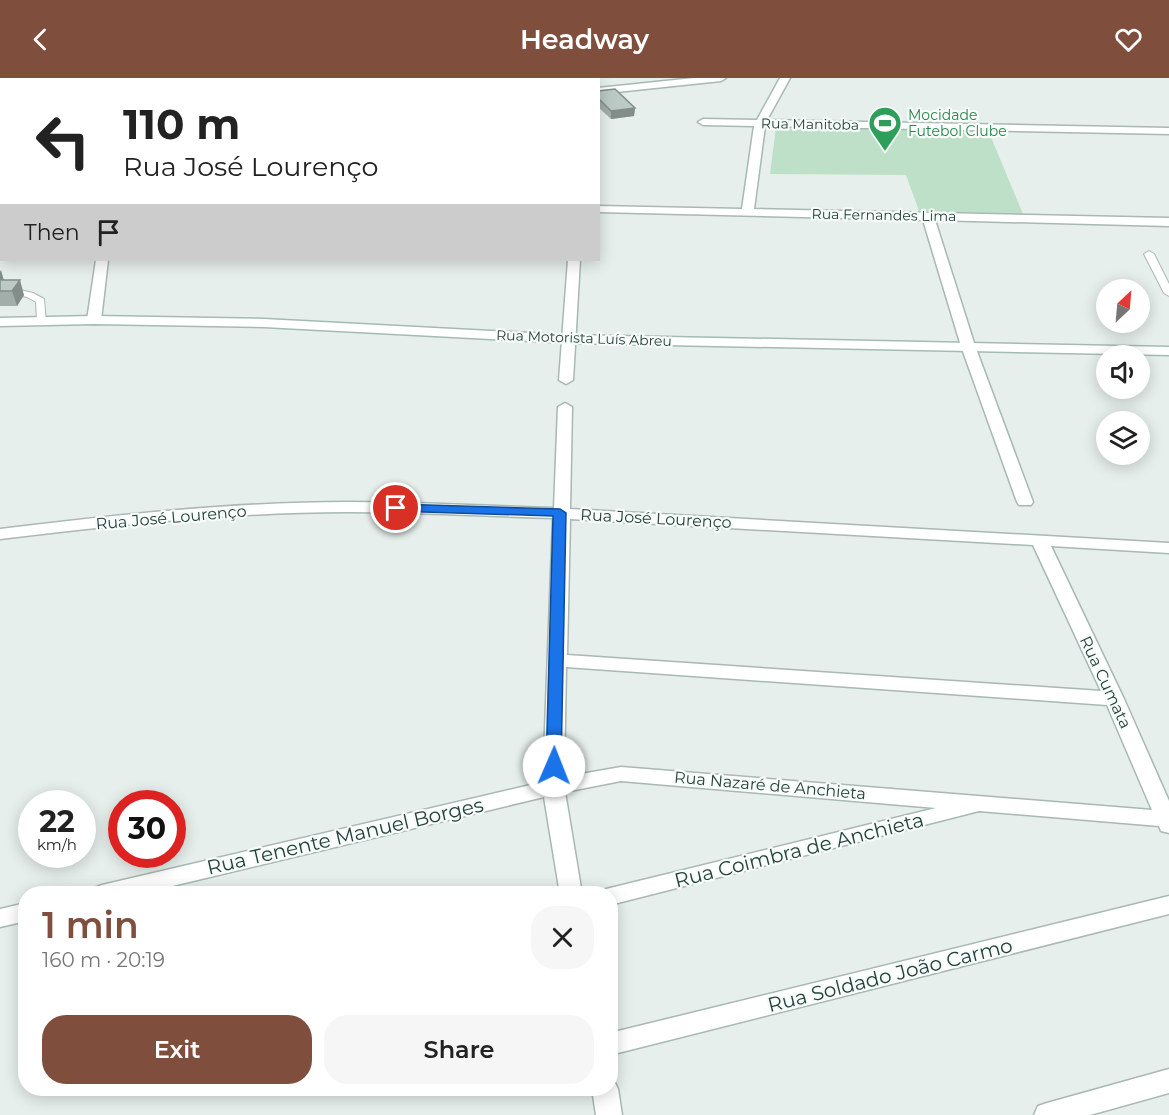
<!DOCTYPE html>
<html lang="en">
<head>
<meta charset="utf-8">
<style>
  body { margin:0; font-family:Montserrat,sans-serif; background:#f6f6f6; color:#222; height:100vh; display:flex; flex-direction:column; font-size:22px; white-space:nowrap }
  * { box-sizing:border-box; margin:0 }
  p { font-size:20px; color:#767676 }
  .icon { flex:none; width:33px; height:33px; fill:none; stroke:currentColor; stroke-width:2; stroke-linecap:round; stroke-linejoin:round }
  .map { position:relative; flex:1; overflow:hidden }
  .panel { position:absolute; left:18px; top:808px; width:600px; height:210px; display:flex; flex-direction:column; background:#fff; border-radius:24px; box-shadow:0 3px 15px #0003 }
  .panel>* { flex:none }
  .banner { position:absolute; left:0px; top:0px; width:600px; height:183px; box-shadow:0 3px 15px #0003; background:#fff; color:#222; overflow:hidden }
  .needle { width:39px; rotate:26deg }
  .buttons { position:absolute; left:1096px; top:201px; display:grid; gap:12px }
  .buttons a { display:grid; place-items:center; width:54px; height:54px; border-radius:50%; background:#fff; box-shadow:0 3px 15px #0003; font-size:30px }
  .speed { position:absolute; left:18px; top:712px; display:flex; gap:12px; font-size:30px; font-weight:700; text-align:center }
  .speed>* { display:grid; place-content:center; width:78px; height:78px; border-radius:50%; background:#fff; box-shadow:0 3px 15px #0003; line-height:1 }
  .speed small { font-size:15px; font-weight:400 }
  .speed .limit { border:9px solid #d22; background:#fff; color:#111 }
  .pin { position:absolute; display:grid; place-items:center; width:51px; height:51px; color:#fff; margin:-26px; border:3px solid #fff; border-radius:50%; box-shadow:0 2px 6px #0007 }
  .me { position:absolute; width:66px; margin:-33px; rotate:1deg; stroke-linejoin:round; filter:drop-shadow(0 0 4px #0008) }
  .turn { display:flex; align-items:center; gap:21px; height:126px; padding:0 24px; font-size:27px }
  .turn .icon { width:78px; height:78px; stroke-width:2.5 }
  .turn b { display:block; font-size:42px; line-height:51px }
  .then { display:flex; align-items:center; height:57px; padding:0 24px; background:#0003; gap:12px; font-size:22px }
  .round { display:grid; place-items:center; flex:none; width:63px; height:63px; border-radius:24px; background:#f6f6f6 }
  .head { display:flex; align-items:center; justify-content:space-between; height:102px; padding:0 24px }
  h1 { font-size:36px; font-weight:600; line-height:45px; color:#804e3d }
  .cta { display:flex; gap:12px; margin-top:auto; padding:12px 24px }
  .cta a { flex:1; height:69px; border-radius:24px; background:#804e3d; color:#fff; font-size:24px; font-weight:600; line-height:69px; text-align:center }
  .cta a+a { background:#f6f6f6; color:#222 }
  header { display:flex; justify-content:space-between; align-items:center; height:78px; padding:0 24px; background:#804e3d; color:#fff; font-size:27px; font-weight:600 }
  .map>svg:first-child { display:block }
  .green { fill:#bfe0c8 }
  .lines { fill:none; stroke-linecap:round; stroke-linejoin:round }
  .service-casing { stroke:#a8b8b2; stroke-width:2 }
  .minor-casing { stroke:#a8b8b2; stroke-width:3 }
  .secondary-casing { stroke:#a4bbb3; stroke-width:3 }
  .service { fill:#fff; fill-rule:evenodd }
  .minor { fill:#fff; fill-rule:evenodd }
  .secondary { fill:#fff; fill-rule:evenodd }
  .wall { fill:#a1aea9 }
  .shaded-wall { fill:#838d89 }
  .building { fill:#bbcac4; stroke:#838d89; stroke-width:1.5 }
  .route { fill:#1a73e8; stroke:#114b97; stroke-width:1.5 }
  .labels { text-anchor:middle; stroke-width:4.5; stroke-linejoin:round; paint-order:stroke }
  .far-leisure-label { font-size:14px; fill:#27864d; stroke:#f7fbf9; text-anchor:start }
  .far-street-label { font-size:14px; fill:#24423a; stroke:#f7fbf9 }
  .street-label { font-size:16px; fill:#24423a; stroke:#f7fbf9 }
  .near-street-label { font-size:20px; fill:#24423a; stroke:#f7fbf9 }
</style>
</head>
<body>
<header><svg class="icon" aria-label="back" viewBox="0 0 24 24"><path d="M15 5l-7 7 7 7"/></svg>Headway<svg class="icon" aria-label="heart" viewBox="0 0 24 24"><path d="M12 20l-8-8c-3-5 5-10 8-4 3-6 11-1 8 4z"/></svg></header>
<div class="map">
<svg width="1169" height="1037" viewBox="0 0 1169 1037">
  <rect width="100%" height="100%" fill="#e6efeb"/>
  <path class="green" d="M776,49L988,52L1023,136L919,133L906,97L770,96Z"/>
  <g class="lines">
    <defs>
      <g id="service">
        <path d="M1149,173L1154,176L1169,206V218L1164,215L1144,176Z"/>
        <path d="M7,209L33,215L44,221L46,245L42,246L37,243L36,224L27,219L4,214L2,212Z"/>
      </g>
      <g id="minor">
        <path d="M39,0H49L39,2Z"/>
        <path d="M180,0H190L180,2Z"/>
        <path d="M441,0H451V2H442Z"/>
        <path d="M518,0H528L529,2H519Z"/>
        <path d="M694,0H726L721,3L598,16V10Z"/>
        <path d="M780,0H790L767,42L1169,50V56L765,48L754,131L1169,140V148L935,142L975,268L1033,424L1031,427H1019L1017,424L961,268L923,142L598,134V128L742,131L754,48L703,47L698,44L703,41L757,42Z"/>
        <rect x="0" y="20" width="2" height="6"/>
        <rect x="0" y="120" width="2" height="6"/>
        <path d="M96,182H108L101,242L94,246L87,242Z"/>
        <path d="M568,182H580L573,302L566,306L559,302Z"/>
        <path d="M565,325L572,329L570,431L1169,465V475L1051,468L1124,621L1169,723V755L1161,753L1159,748L979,733L610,827V816H600L602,812L936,730L621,703L565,714L582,816H560L544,719L139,816H91L94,810L102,807L543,704L553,440C485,438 417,434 349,434C232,434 116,447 0,461V451C116,437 232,424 349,424C417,424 485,428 554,430L558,329ZM570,441L1033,467L1101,613L567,577ZM566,589L1107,627L1152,732L621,689L564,699Z"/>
        <path d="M1169,818V836L610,977V955Z"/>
        <path d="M26,825V843L0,849V831Z"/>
        <path d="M1169,991V1015L1090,1037H1034L1038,1028L1047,1025Z"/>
        <path d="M610,1001L614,1003L618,1011L622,1037H596L592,1011H610Z"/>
      </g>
      <path id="secondary" d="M94,238L264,241L568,257L1169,269V277L568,265L264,249L94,246L0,248V240Z"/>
    </defs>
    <use href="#service" class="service-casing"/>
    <use href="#minor" class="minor-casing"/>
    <use href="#secondary" class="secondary-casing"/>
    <use href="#service" class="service"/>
    <use href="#minor" class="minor"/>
    <use href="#secondary" class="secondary"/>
  </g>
  <g class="wall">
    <path d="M598,13L635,30L634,38L611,41L598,29Z"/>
    <path d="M0,192L4,202L24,217L17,228H0Z"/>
  </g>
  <g class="shaded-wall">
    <path d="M635,30L634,38L611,41V33Z"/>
    <path d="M1,192L5,207L0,213V194Z"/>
    <path d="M20,202L24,217L17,228L12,213Z"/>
  </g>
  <g class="building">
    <path d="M615,11L635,30L611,33L598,20V13Z"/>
    <path d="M0,202H20L12,213H0Z"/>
  </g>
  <path class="route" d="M396,426L560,431L566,435L561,688L559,692H548L546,688L553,438L392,433L390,430Z"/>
  <defs>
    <symbol id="stadium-pin" viewBox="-11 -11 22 30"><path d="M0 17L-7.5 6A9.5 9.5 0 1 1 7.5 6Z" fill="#2e9e5b" stroke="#f7fbf9"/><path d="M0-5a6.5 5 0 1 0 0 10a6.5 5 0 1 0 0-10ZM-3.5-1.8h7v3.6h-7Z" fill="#fff"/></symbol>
  </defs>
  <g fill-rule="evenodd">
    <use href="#stadium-pin" x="866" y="26" width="38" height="52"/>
  </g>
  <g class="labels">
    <g class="far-leisure-label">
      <text x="908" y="42">Mocidade<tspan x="908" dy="16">Futebol Clube</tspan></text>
    </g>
    <g class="far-street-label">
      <text transform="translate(810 46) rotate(1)" y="5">Rua Manitoba</text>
      <text transform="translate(884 137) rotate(1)" y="5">Rua Fernandes Lima</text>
      <text transform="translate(584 260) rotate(2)" y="5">Rua Motorista Luís Abreu</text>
    </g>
    <g class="street-label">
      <text transform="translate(171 439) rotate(-5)" y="6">Rua José Lourenço</text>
      <text transform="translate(656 440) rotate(3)" y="6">Rua José Lourenço</text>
      <text transform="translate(1106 604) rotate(65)" y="6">Rua Cumata</text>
      <text transform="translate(770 707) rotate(5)" y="6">Rua Nazaré de Anchieta</text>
    </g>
    <g class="near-street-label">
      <text transform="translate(345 758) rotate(-13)" y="7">Rua Tenente Manuel Borges</text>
      <text transform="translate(799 772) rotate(-14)" y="7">Rua Coimbra de Anchieta</text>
      <text transform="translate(890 897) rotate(-14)" y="7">Rua Soldado João Carmo</text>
    </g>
  </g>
</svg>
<div class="buttons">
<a><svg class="needle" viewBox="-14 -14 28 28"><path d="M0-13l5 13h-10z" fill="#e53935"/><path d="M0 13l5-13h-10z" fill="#767676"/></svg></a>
<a><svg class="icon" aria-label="sound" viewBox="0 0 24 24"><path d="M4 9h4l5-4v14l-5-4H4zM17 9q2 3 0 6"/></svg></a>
<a><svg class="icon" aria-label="layers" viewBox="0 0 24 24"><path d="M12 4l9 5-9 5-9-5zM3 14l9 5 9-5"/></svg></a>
</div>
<div class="speed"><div>22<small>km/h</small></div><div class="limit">30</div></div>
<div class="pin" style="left:396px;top:430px;background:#d93025"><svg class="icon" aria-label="arrive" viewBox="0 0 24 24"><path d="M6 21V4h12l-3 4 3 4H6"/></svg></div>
<svg class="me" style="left:554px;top:688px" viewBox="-20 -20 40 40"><circle r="19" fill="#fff"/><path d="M0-13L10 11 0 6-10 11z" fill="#1a73e8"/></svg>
<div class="banner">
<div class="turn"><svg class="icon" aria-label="left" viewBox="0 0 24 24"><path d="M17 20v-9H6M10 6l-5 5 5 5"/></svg><div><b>110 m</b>Rua José Lourenço</div></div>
<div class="then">Then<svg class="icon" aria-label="arrive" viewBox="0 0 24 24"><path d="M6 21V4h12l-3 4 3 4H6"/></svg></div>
</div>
<section class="panel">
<div class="head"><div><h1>1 min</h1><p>160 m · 20:19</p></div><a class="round"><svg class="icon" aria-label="close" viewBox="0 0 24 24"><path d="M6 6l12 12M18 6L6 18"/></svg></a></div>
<div class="cta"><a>Exit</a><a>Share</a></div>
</section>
</div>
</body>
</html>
